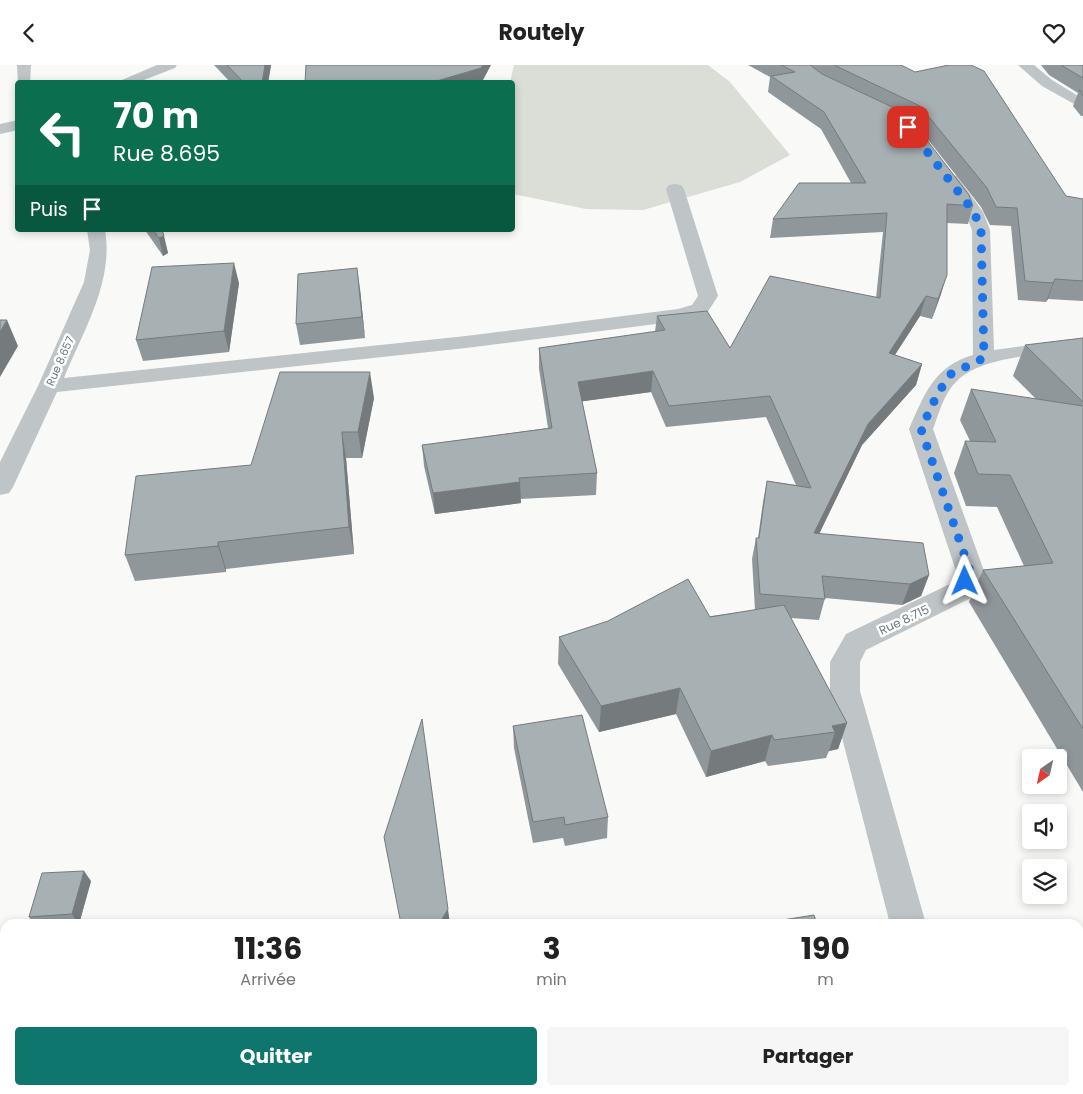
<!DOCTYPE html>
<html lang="fr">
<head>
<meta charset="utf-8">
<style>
  body { margin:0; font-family:Poppins,sans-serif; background:#f6f6f6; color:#222; height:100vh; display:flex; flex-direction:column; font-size:19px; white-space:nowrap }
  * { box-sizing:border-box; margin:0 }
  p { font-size:16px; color:#767676 }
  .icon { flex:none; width:28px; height:28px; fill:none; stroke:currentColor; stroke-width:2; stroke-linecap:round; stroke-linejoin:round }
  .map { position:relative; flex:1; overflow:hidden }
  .drawer { position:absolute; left:0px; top:854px; width:1084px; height:176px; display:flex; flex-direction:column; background:#fff; border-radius:15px 15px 0 0; box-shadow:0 2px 8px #0003 }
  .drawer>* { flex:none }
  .banner { position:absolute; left:15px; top:15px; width:500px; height:152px; border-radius:5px; box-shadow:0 2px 8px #0003; background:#0b6e4f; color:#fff; overflow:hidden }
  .needle { width:32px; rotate:214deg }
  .buttons { position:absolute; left:1022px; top:684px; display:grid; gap:10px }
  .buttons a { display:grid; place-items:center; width:45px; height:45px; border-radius:5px; background:#fff; box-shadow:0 2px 8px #0003; font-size:25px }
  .pin { position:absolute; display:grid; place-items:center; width:42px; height:42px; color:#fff; margin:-21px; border-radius:10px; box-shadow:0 2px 8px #0006 }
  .me { position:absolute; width:55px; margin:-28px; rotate:359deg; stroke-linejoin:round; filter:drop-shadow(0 0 4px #0008) }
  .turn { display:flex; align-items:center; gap:18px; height:105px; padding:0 15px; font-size:22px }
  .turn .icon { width:65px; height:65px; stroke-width:2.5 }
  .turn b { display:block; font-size:35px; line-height:42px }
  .then { display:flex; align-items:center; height:48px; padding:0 15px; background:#0003; gap:10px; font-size:19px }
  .eta { display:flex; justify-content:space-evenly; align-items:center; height:85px; text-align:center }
  .eta b { font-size:30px; font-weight:700; line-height:35px }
  .cta { display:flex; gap:10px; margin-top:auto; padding:10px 15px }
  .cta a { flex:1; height:58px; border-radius:5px; background:#0f766e; color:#fff; font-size:20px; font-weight:700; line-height:58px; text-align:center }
  .cta a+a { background:#f6f6f6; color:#222 }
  header { display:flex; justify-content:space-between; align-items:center; height:65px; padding:0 15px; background:#fff; font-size:22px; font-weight:700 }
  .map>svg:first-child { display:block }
  .green { fill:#daded7 }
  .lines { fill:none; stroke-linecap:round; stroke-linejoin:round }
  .minor { fill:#bfc4c6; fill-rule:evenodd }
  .wall { fill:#90979a }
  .shaded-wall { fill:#757b7d }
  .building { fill:#a7b0b3; stroke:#757b7d }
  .route { stroke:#1a73e8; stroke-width:9; stroke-dasharray:0 16.2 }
  .labels { text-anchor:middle; stroke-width:5; stroke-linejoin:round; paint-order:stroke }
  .far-street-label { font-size:11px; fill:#67797f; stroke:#fff }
  .street-label { font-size:12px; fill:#67797f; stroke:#fff }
</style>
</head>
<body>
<header><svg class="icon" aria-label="back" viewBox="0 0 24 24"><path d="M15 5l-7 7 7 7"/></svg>Routely<svg class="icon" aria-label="heart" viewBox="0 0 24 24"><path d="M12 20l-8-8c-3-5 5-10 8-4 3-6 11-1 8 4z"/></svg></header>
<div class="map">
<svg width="1083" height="1029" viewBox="0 0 1083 1029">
  <rect width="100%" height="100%" fill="#f9f9f7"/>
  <path class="green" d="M514,0H708L730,17L790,90L740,117L643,145L586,144L513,129L512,18H510Z"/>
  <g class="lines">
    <g class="minor">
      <path d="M17,0H31L30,18H18V20Z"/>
      <path d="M157,0H177L175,3L136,18H115Z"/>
      <path d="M1018,0H1034L1052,15L1083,34V44L1042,21Z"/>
      <path d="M18,55V65L0,69V59Z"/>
      <path d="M951,110L957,111L983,147L990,165L994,285L1083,273V285C1048,289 983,290 957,316C944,328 939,348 933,364L984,506L971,533L866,585L860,597V626L926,859H890L830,626V597L846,569L950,519L956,506L909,364C924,330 934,301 973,290L972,165L965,147L943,115L945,111Z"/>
      <path d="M675,119L681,120L684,124L718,231L707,248L680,256L466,283L57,327L13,422L9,428L0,430V397L38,321L84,217L90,185L87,165H105C114,217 83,266 64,313L466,271L678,244L692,240L698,231L666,124L669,120Z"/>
      <path d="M932,1025H974L975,1029H933Z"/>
    </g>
  </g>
  <g class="wall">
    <path d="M214,0H271L268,18H231Z"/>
    <path d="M748,0H901L1066,131L1083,134V236L1048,234L1046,237L1018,235L1011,161L990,160L981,142L915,58L912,56L973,141L968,159L947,158L941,229L932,254L920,251L895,290L922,299L916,320L862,380L819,469L929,510L921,531L902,540L825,533L819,555L791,553L847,658L838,684L829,686L826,693L768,701L765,696L706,712L676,649L599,667L558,599L559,572L755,545L752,494L756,473H758L763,437L767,416L796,420L766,352L666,362L651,327L582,336L597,408L596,430L520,434L521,438L435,449L424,401L422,380L548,363L539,304V283L655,267L657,251L730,283L876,233L883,167L770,173L773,154L851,118L821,64L768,27L770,12Z"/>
    <path d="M1041,0H1083V51H1081L1073,41L1078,28L1049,10Z"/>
    <path d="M145,165H162L168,188L163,191Z"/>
    <path d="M239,218L229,287L143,296L136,275Z"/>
    <path d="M360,224L365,273L300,280L296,259Z"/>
    <path d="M1083,273V727L969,537L983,505L1024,501L997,442L966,441L954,408L965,376H970L960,355L971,324L1036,334L1013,311L1025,280Z"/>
    <path d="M374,333L362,393H346L354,489L226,504V507L135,516L125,490Z"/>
    <path d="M513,661L608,752L607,773L565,781L563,773L533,778L514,683Z"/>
    <path d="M91,816L79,859H34L29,852Z"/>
    <path d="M0,915L5,921V1025H66L42,1029H0Z"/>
  </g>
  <g class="shaded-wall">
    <path d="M265,0H271L268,18H262Z"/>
    <path d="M483,0H491L482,17L430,18Z"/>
    <path d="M164,171L168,188L163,191L159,173Z"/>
    <path d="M234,198L239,218L229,287L224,266Z"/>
    <path d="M357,203L360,224L365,273L362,252Z"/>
    <path d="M947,210L941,229L932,254L938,234Z"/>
    <path d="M1055,214L1048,234L1046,237L1053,218Z"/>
    <path d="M926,231L920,251L883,308L889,288Z"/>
    <path d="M7,255L18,281L0,312V267Z"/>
    <path d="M922,299L916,320L862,380L809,490L814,468L868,359Z"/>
    <path d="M653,306L651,327L578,337V317Z"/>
    <path d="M370,307L374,333L362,393L358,367Z"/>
    <path d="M342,367L346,393L354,489L349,462Z"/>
    <path d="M520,417L521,438L435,449L433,428Z"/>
    <path d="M218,477L226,504V507L218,481Z"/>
    <path d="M929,510L921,531L902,540L910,519Z"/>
    <path d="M680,623L676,649L599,667L601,641Z"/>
    <path d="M847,658L838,684L829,686L835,667L832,661Z"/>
    <path d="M772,670L765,696L706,712L711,686Z"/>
    <path d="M84,806L91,816L79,859H78L72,849Z"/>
    <path d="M448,844L450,859H439Z"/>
    <path d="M0,915L5,921V977L0,971Z"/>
  </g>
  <g class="building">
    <path d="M227,0H265L262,18H244Z"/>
    <path d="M306,0H483L481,3L430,18H305Z"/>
    <path d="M781,0H810L822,9L907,49L969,130L973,141L947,139V210L938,234L926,231L889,288L922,299L868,359L814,468L923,478L929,510L910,519L822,511L825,534L760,529L756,473H759L767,416L811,423L770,331L669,341L653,306L578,317L597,408L519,413L520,417L433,428L422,380L552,363L539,283L665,265L657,251L707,246L730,283L770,211L880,233L887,148L773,154L799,118H866L824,47L771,11L795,7Z"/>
    <path d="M834,0H901L915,7L949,0H971L984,6L1066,131L1083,134V216L1055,214L1053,218L1025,216L1017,143L996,142L987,123L920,41Z"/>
    <path d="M1061,0H1083V13Z"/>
    <path d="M1079,25L1083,27V31Z"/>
    <path d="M153,165H162L164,171L159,173Z"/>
    <path d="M234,198L224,266L136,275L152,202Z"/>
    <path d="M357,203L362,252L296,259L298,209Z"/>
    <path d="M0,255H7L0,267Z"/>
    <path d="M1083,273V337L1025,280Z"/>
    <path d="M280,307H370L358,367H342L349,462L218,477V481L125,490L136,411L251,400Z"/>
    <path d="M971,324L1083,341V664L983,505L1053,498L1010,410L978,409L965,376L996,377Z"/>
    <path d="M688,514L710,552L784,540L847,658L832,661L835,667L774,675L772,670L711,686L680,623L601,641L559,572L608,556Z"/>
    <path d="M582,650L608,752L565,760L564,752L533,757L513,661Z"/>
    <path d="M422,654L448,844L439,859H401L384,772Z"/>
    <path d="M84,806L72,849L29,852L42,808Z"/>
    <path d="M814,850L817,859H758Z"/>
    <path d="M5,950V1010L0,1011V951Z"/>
  </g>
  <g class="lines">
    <path class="route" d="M908,62L974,147L981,165L984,293L951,309L938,328L921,364L970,506L965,516"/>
  </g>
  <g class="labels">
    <g class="far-street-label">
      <text transform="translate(60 296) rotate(-66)" y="4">Rue 8.657</text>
    </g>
    <g class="street-label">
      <text transform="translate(904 555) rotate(-25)" y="4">Rue 8.715</text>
    </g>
  </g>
</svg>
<div class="buttons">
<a><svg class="needle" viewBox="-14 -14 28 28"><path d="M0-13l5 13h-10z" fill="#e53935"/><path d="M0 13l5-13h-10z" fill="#767676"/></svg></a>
<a><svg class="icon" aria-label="sound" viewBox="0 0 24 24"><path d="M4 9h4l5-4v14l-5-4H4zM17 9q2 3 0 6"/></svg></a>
<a><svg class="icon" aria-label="layers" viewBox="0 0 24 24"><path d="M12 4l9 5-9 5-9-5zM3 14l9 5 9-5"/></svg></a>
</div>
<div class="pin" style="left:908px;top:62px;background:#d93025"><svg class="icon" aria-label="arrive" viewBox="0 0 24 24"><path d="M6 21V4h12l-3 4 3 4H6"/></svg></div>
<svg class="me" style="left:965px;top:516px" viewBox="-20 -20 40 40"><path d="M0-17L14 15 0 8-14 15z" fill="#1a73e8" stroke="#fff" stroke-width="4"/></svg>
<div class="banner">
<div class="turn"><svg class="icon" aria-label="left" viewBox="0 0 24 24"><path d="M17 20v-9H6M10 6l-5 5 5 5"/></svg><div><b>70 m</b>Rue 8.695</div></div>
<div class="then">Puis<svg class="icon" aria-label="arrive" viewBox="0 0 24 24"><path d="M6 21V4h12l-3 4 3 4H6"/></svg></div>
</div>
<section class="drawer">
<div class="eta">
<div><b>11:36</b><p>Arrivée</p></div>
<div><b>3</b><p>min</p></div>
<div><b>190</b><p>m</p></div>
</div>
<div class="cta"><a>Quitter</a><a>Partager</a></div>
</section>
</div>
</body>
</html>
